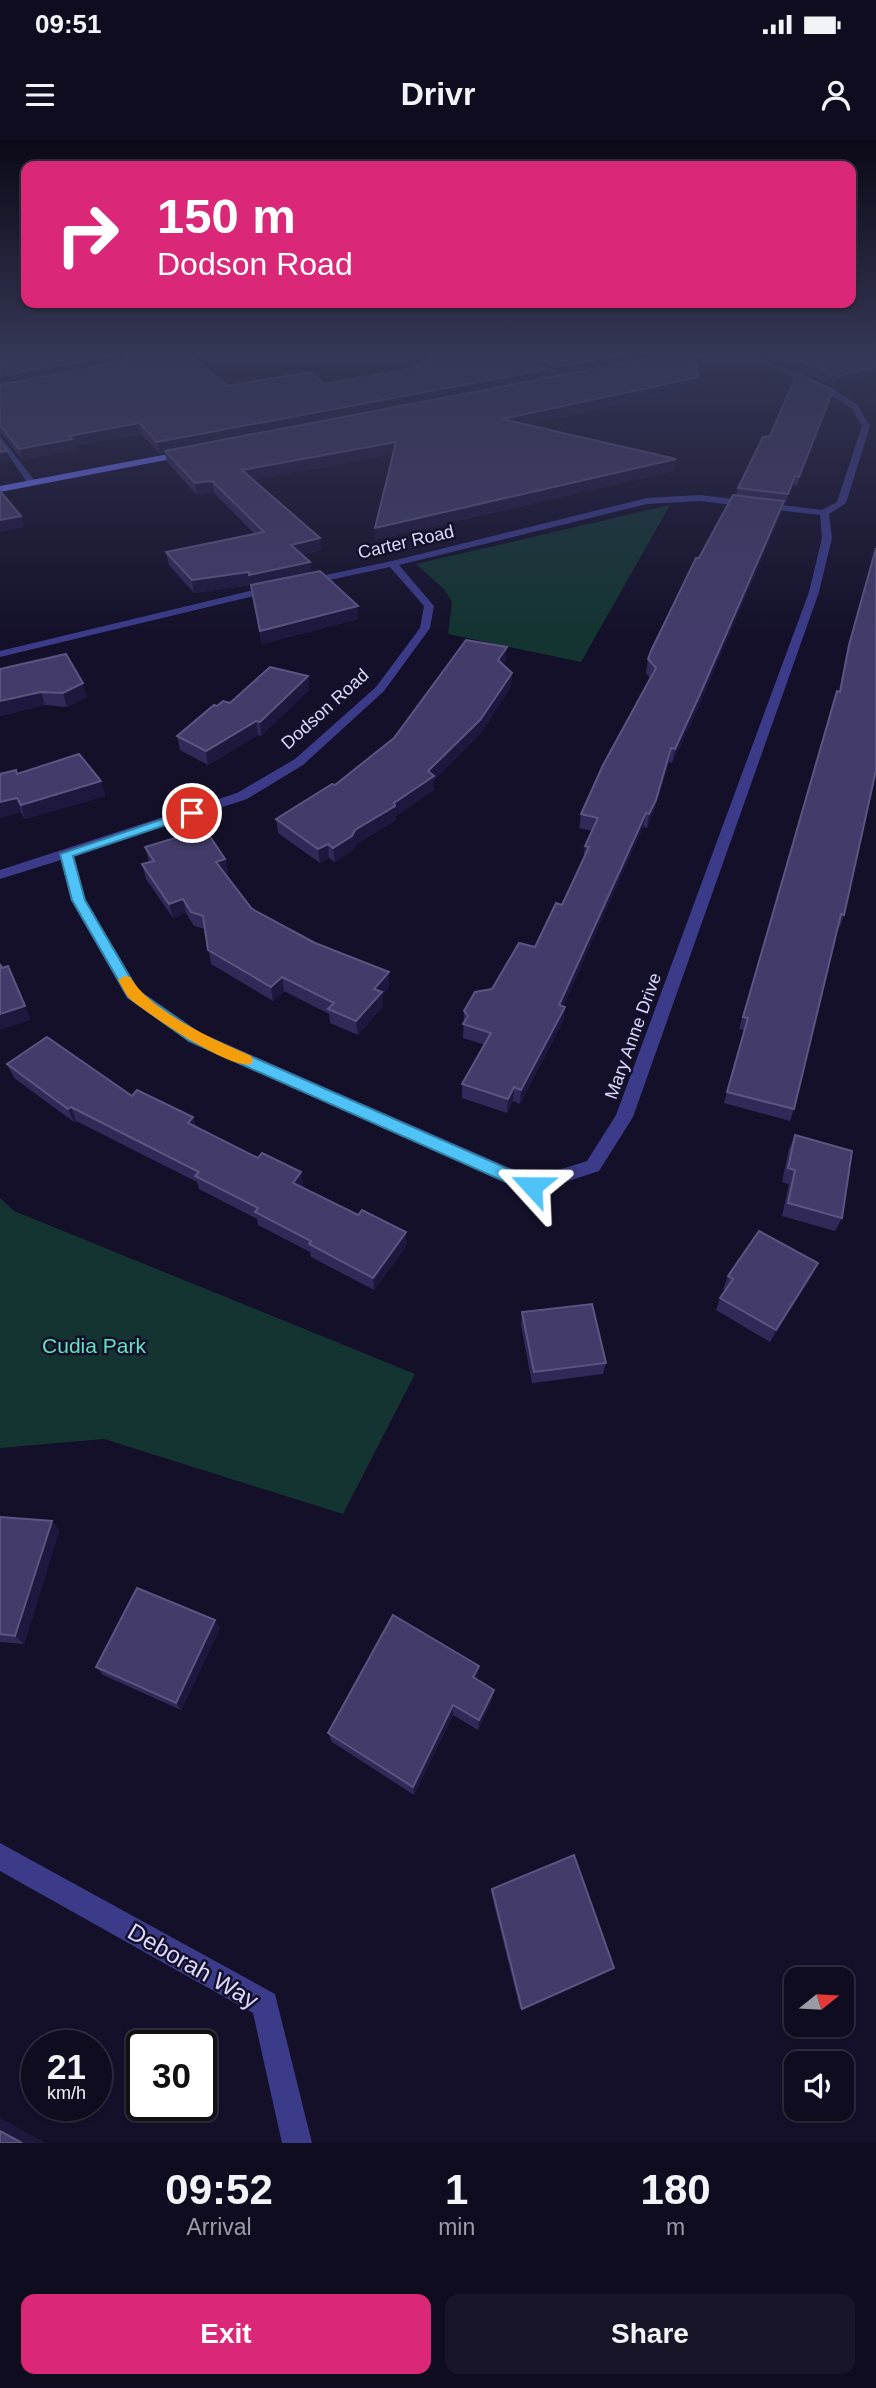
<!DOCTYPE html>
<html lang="en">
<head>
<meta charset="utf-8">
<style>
  body { margin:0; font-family:Arial,sans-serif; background:#181529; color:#f1f3f6; height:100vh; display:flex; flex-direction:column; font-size:26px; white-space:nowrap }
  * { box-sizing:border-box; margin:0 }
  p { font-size:23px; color:#9b9ba5 }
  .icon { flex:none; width:38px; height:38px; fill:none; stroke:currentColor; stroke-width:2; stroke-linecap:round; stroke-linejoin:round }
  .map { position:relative; height:2003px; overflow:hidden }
  .side { display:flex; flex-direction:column; background:#0f0c20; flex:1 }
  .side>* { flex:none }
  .hud { position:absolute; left:21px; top:21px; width:835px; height:147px; border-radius:14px; box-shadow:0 2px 5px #0004,0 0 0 2px #2f2c3e; background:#db2777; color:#fff; overflow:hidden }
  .needle { width:46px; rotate:72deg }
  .fabs { position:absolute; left:784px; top:1827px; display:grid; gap:14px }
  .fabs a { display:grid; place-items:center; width:70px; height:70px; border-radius:14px; background:#0f0c20; box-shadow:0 2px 5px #0004,0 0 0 2px #2f2c3e; font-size:35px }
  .speed { position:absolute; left:21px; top:1890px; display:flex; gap:14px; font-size:35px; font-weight:700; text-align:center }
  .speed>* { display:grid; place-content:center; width:91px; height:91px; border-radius:50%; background:#0f0c20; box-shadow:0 2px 5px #0004,0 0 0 2px #2f2c3e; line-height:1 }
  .speed small { font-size:18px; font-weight:400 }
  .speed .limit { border:4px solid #111; border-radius:10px; background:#fff; color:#111 }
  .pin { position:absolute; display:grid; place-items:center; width:60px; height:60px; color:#fff; margin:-30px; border:4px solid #fff; border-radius:50%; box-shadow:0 2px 7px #0007 }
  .me { position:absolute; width:77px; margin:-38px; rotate:294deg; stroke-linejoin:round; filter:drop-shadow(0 0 5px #0008) }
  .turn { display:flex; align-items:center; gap:24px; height:147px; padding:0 21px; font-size:32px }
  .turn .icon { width:91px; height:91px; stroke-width:2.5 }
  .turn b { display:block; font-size:49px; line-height:60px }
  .eta { display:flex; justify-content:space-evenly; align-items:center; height:119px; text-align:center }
  .eta b { font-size:42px; font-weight:700; line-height:49px }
  .cta { display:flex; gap:14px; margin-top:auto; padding:14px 21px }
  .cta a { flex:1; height:80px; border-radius:14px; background:#db2777; color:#fff; font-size:28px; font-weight:700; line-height:80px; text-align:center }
  .cta a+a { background:#181529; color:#f1f3f6 }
  .status { display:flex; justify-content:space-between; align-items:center; height:49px; padding:0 35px; background:#0f0c20; direction:ltr }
  .status svg { height:19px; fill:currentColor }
  header { display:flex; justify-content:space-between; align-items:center; height:91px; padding:0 21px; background:#0f0c20; font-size:32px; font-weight:700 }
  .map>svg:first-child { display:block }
  .green { fill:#133431 }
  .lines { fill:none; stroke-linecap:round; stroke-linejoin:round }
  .lane { fill:#3b3b89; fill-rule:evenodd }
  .street { fill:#3b3b89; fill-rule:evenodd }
  .secondary { fill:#7071ff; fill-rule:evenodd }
  .wall { fill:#312958; fill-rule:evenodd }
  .shaded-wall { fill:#1e173e }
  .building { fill:#433c6a; stroke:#5b5581; stroke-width:2 }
  .route { fill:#4fc3f7; stroke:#337fa1; stroke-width:2 }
  .slow { fill:#f59e0b }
  .labels { text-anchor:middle; stroke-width:5; stroke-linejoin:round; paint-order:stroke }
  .far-street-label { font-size:18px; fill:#dcd9ff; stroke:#14102a }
  .park-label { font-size:21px; fill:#62e2be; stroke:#14102a }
  .near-street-label { font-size:24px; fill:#dcd9ff; stroke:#14102a }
</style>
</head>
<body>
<div class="status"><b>09:51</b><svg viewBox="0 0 49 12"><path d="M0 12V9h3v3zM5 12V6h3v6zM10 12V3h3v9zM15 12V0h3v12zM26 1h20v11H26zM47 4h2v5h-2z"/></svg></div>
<header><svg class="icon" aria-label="menu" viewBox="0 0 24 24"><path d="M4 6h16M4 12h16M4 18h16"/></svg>Drivr<svg class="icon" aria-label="person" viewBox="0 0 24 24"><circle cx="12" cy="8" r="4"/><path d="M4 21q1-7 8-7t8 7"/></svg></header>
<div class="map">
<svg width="876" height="2003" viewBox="0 0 876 2003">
  <rect width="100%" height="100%" fill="#14102a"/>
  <g class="green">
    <path d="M670,365L581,522L448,494L452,462L444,449L416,424Z"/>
    <path d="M0,1058L14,1071L415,1234L343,1374L104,1299L0,1308Z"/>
  </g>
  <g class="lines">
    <g class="lane">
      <path d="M500,214H508L559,243L554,244Z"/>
      <path d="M0,296L35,341V345H29L0,303Z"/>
    </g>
    <g class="street">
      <path d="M743,214H753L833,249L857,264L870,286L846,363L829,374L832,398L819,452L633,977L599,1031L532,1053L189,901L127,858L71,760L61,720L0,739V730L237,653L295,619L376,547L420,488L424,466L390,427L306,445L301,442L302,440L392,421L647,358L700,355L822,370L837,362L862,286L851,268L827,253ZM700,361L820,375L822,398L809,452L616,975L587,1021L533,1038L201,893L139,850L85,760L74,715L247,659L303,625L384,551L430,488L434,466L399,425L647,364Z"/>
      <path d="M275,445L279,446V450L0,517V511Z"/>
      <path d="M0,1703L275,1854L312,2003H282L253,1873L0,1731Z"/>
    </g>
    <g class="secondary">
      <path d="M697,214H712L670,224L666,222Z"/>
      <path d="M189,310L192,315L0,352V346Z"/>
    </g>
  </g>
  <g class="wall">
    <path d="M118,214H188L228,246L325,244L414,228L413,223L428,221V217L444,214H693L699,237L697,248L526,285L674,331L375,400L393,314L254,340L321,410L302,415L310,422L311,433L358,466V479L262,504L250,445L194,453L169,425L166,412L255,394L214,353L197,355L167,322L165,312L159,313L141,294L73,306L74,310L22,320L2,294H0V222L114,216L115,222L123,221ZM543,231L554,237L542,239Z"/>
    <path d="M801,221H876L835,247L799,231Z"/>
    <path d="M833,250L831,258L797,346L793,345L786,363H783L781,373L699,566L672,623L669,622L653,674L647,688L643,687L563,866L565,867L563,881L520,964L513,961L507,973L462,958V944L485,905L463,898L464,871L492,849L535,807L562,765L583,720L585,706L592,691L579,688L581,674L650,538L646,533L648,519L699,418L736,355L738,348L770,296Z"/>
    <path d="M876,408L844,775L840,787L838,786L794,969L790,981L724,963L744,890L739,889L833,563L839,552L846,517Z"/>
    <path d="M506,520L503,525L512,533L511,547L480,594L434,640V650L396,676V680L356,704L353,710L335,722L329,718L320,723L278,693L276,679L335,645Z"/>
    <path d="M0,529L87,557L67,567L45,565L0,576Z"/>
    <path d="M308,536L309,550L261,596L258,595L208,625L180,610L177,596L217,566L230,563Z"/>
    <path d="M0,634H17L101,641L105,656L25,679L21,672L0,678Z"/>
    <path d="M145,707L225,719L228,733L225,734L252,769L315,803L389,832V847L383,854V866L358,895L330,883L329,874L284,851L273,861L211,824L205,789L194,786L186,773L173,778L146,739L142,724L149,722Z"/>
    <path d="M7,924L132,956L193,977L196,987L258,1018L301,1032L303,1046L302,1047L407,1105L374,1150L311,1117L310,1112L258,1085L257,1079L199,1049L197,1042L76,981L74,982L14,938Z"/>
    <path d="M795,995L842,1078L835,1091L782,1076L789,1044L782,1042L789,1009Z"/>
    <path d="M818,1123L812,1136L770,1202L716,1170L720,1158L726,1150L723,1149L728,1136Z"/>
    <path d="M522,1172L606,1223L603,1234L532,1243L521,1185Z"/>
    <path d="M0,1377L52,1381L59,1391L24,1504L0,1502Z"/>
    <path d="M220,1488L181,1570L103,1535L96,1527Z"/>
    <path d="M478,1537L476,1539L494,1550L492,1560L478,1590L453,1575L414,1655L332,1602L328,1593Z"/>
    <path d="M492,1749L522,1869H520L491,1752Z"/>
  </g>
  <g class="shaded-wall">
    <path d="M626,214H680L555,238L556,227Z"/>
    <path d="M114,216L116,226L0,246V236Z"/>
    <path d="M876,227V238L835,247L838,236Z"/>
    <path d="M543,230L542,240L159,313L157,302Z"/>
    <path d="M699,237L697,248L501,290L502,279Z"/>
    <path d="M833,250L831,258L797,346L799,337Z"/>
    <path d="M139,283L141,294L73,306L74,310L22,320L19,309L69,296Z"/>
    <path d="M396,302V314L244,342L242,330Z"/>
    <path d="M7,311L10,322L0,324V312Z"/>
    <path d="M676,319L674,331L375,400V388Z"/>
    <path d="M795,336L793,345L786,363L788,354Z"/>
    <path d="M212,341L214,353L197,355L195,343Z"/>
    <path d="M784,361L781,373L699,566L672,623L675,609Z"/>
    <path d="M21,376L24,387L0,392V380Z"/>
    <path d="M320,398L321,410L292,417L291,405Z"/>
    <path d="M310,422L311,435L251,447L249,435Z"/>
    <path d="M249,432L250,445L194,453L192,440Z"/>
    <path d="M358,466V479L262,504L260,491Z"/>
    <path d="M507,507L506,520L498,534V520Z"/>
    <path d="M512,533L511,547L480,594L434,640V650L396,676V680L356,704L353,710L335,722L333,708L355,690L394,663L428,631Z"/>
    <path d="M308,536L309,550L261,596L260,582Z"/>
    <path d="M83,543L87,557L67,567L63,553Z"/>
    <path d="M41,552L45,565L0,576V561Z"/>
    <path d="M256,581L258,595L208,625L206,611Z"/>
    <path d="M671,608L669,622L653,674L647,688L649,674Z"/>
    <path d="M101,641L105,656L25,679L21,665Z"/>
    <path d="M17,658L21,672L0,678V662Z"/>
    <path d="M646,673L643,687L558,879L559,865Z"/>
    <path d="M328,704L329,718L320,723L318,709Z"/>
    <path d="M225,719L228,733L219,736L216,722Z"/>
    <path d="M183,759L186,773L173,778L169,764Z"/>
    <path d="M389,832V847L383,854V866L358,895L356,881L374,849Z"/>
    <path d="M282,837L284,851L273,861L271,847Z"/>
    <path d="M25,866L31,880L0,890V874Z"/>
    <path d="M565,867L563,881L520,964L521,950Z"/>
    <path d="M514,947L513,961L507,973L508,959Z"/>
    <path d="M71,967L76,981L74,982L68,969Z"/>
    <path d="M193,977L197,991L188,983Z"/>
    <path d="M301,1032L303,1046L295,1056L293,1043Z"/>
    <path d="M406,1092L407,1105L374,1150L373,1138Z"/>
    <path d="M818,1123L812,1136L770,1202L776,1190Z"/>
    <path d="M52,1381L59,1391L24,1504L15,1496Z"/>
    <path d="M215,1480L220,1488L181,1570L176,1563Z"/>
    <path d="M479,1526L478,1537L472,1548L473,1537Z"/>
    <path d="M494,1550L492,1560L478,1590L479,1580Z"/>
    <path d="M453,1565V1575L414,1655L413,1647Z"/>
    <path d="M0,1978L46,2003H22L0,1991Z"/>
  </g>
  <g class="building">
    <path d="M44,214H112L114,216L0,236V222Z"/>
    <path d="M124,214H188L228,246L309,232L325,244L420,227L413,223L433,220L428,217L444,214H515L543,230L157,302L139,283L69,296L72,299L19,309L0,285V245L128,220Z"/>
    <path d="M533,214H626L556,227Z"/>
    <path d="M672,214H693L699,237L502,279L676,319L375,388L396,302L242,330L320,398L291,405L310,422L249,435V432L192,440L166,412L264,392L212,341L195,343L165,311Z"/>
    <path d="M804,214H860L876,221V227L838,236L801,221Z"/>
    <path d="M797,233L833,250L799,337L795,336L788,354L738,348L763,297L770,296Z"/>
    <path d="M0,301L7,311L0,312Z"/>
    <path d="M0,351L21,376L0,380Z"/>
    <path d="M733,355L784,361L701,552L675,609L671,608L656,660L649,674L646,673L559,865L565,867L521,950L514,947L508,959L462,944L491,893L463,884L468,876L464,871L475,852L492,849L519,803L535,807L556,763L562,765L589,707L585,706L598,678L581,674L603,625L656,528L648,519L651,511L696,418H699Z"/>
    <path d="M876,408V630L844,775L841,774L794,969L727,952L748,878L743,877L837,551L840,552L849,505Z"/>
    <path d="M320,431L358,466L260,491L251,445Z"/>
    <path d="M466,500L507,507L498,520L512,533L480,580L428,631L434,636L394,663L395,666L355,690L352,696L333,708L328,704L318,709L276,679L332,644L335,645L394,598Z"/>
    <path d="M66,514L83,543L63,553L41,552L0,561V529Z"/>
    <path d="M270,527L308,536L260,582L256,581L206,611L177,596L214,565L217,566L223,561L230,563Z"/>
    <path d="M79,614L101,641L21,665L17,658L0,662V634L16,630L17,634Z"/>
    <path d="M205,689L225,719L216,722L252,769L315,803L389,832L374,849L382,852L356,881L328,869L334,863L282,837L271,847L208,810L203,776L191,772L183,759L169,764L142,724L154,721L145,707Z"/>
    <path d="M0,824L2,828L8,826L25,866L0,874Z"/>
    <path d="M47,897L132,956L137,950L193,977L188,983L258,1018L262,1013L301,1032L293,1043L358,1075L362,1070L406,1092L373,1138L309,1104L311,1101L255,1072L258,1068L195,1036L199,1032L71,967L68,969L7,924Z"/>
    <path d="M795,995L852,1011L842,1078L788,1063L795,1030L788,1028Z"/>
    <path d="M759,1091L818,1123L776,1190L720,1158L733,1139L728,1136Z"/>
    <path d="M592,1164L606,1223L534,1232L522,1172Z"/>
    <path d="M0,1377L52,1381L15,1496L0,1494Z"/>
    <path d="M137,1448L215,1480L176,1563L96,1527Z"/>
    <path d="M393,1475L479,1526L473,1537L494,1550L479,1580L453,1565L413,1647L328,1593Z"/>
    <path d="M574,1715L614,1828L522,1869L492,1749Z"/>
    <path d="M0,1991L22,2003H0Z"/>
  </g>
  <linearGradient id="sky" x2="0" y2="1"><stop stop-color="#0b0917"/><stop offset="0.43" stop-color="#343755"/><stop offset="1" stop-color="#343755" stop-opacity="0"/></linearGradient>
  <rect width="876" height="495" fill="url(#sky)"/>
  <path class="route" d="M192,669L198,673L196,675L73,716L85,760L138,851L200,894L538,1042L540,1046L538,1051H526L189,901L128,857L72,760L60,714Z"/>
  <path class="slow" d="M125,836L130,837C152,873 213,899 251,916L253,920L251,924C230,930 148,874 130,859C125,854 122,846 118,840Z"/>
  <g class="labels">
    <g class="far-street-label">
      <text transform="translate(406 402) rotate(-13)" y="6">Carter Road</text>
      <text transform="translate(325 569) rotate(-42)" y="6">Dodson Road</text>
      <text transform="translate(633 896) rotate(-70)" y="6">Mary Anne Drive</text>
    </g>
    <g class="park-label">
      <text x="94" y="1213">Cudia Park</text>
    </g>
    <g class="near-street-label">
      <text transform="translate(193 1826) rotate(30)" y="8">Deborah Way</text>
    </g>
  </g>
</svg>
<div class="fabs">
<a><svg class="needle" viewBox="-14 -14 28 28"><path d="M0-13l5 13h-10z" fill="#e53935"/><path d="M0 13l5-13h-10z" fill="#9b9ba5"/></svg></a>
<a><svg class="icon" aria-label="sound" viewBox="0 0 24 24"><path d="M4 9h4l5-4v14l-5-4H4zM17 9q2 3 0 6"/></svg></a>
</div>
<div class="speed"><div>21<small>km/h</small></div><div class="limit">30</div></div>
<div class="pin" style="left:192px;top:673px;background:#d93025"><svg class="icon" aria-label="arrive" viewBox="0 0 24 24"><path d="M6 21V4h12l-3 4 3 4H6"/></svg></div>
<svg class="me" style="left:532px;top:1046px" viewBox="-20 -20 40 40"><path d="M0-17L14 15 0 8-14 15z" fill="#4fc3f7" stroke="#fff" stroke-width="4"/></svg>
<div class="hud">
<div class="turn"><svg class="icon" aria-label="right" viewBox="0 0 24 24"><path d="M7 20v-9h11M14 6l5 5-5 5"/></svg><div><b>150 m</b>Dodson Road</div></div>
</div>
</div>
<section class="side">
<div class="eta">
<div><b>09:52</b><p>Arrival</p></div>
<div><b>1</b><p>min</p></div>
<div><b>180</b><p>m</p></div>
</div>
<div class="cta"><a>Exit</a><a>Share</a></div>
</section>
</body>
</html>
